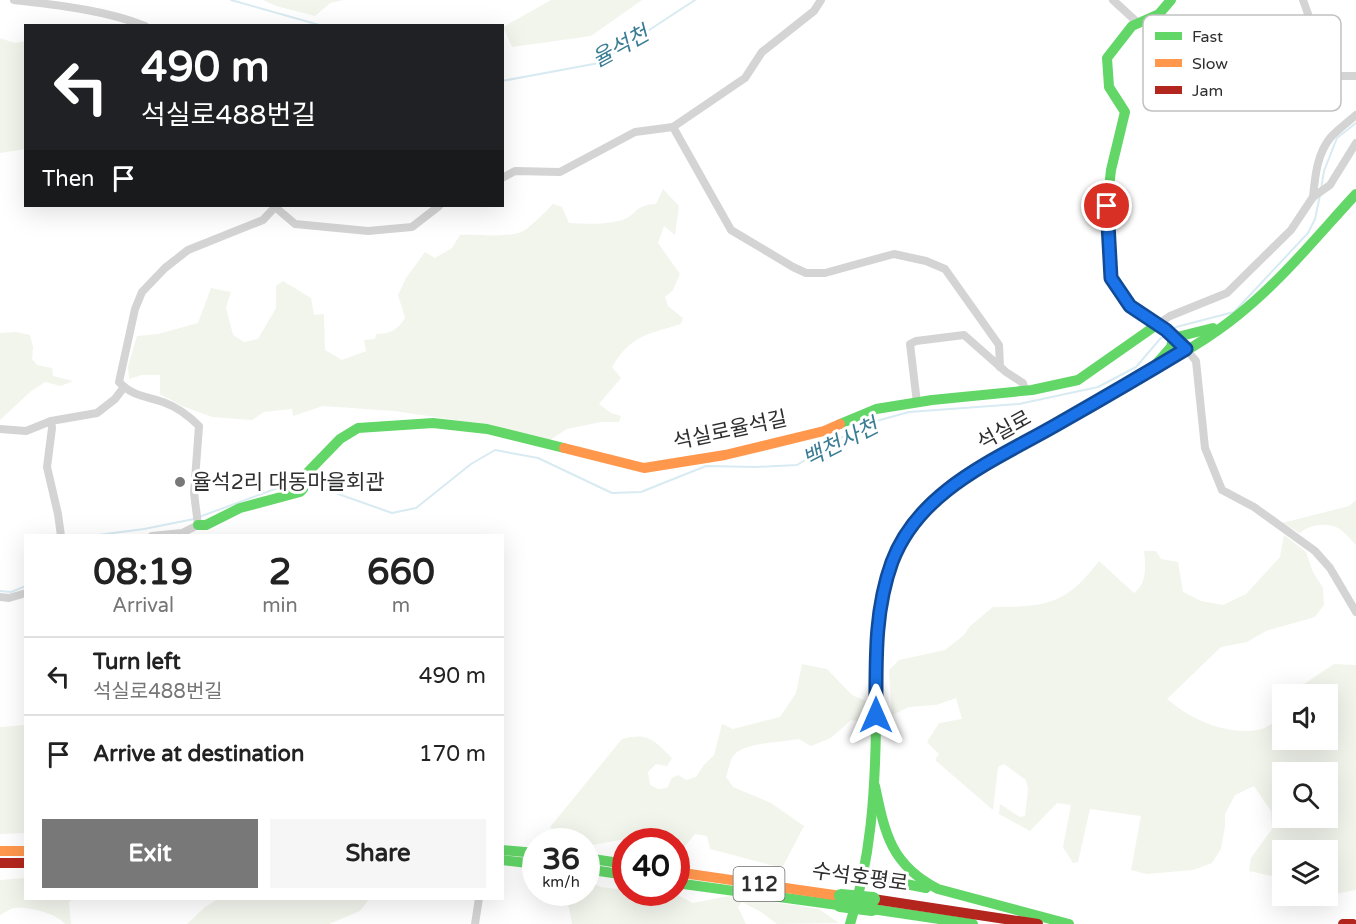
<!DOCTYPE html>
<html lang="en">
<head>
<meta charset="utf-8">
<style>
  body { margin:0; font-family:"Varela Round","Noto Sans KR",sans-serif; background:#f6f6f6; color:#222; height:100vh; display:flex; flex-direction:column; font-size:22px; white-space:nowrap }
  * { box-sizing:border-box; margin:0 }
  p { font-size:20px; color:#767676 }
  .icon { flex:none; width:33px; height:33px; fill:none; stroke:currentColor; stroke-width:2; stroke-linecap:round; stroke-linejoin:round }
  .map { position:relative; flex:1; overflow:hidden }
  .side { position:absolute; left:24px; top:534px; width:480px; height:366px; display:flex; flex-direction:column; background:#fff; border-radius:0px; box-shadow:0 6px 24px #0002 }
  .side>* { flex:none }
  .top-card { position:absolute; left:24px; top:24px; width:480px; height:183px; border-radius:0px; box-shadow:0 6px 24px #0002; background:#202124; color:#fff; overflow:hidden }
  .controls { position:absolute; left:1272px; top:684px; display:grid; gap:12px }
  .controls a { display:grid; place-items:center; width:66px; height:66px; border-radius:0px; background:#fff; box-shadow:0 6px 24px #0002; font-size:30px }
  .speed { position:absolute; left:522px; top:828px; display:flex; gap:12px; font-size:30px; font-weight:700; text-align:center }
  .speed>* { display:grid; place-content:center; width:78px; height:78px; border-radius:50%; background:#fff; box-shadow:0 6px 24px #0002; line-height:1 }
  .speed small { font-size:15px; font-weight:400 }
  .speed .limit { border:9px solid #d22; background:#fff; color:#111 }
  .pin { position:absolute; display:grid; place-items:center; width:51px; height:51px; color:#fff; margin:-26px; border:3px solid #fff; border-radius:50%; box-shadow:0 2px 6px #0007 }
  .me { position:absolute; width:66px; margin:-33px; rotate:0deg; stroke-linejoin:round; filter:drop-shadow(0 0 4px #0008) }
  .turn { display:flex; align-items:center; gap:21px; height:126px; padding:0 18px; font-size:27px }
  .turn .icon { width:78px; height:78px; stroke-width:2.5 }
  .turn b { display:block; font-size:42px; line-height:51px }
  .then { display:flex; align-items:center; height:57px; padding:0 18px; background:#0003; gap:12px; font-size:22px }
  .eta { display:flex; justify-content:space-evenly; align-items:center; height:102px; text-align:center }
  .eta b { font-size:36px; font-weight:700; line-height:42px }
  .cta { display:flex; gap:12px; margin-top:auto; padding:12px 18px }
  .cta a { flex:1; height:69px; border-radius:0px; background:#787878; color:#fff; font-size:24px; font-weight:700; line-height:69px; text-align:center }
  .cta a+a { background:#f6f6f6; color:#222 }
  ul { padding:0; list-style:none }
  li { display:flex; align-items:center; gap:18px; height:78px; padding:0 18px; border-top:2px solid #e0e0e0 }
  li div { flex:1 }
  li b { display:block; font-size:22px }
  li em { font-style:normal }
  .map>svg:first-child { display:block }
  .green { fill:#f2f5ec; fill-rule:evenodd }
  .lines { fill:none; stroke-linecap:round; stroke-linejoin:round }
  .stream { stroke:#d8ebf2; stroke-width:2 }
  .street { stroke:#d4d4d4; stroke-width:8 }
  .fast { stroke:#63d668; stroke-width:10 }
  .slow { stroke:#ff974d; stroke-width:10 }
  .jam { stroke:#b3261e; stroke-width:10 }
  .fast-bridge { stroke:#63d668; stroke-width:14 }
  .route-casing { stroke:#114b97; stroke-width:15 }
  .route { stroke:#1a73e8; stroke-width:10 }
  .poi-dot { fill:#787878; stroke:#fff; stroke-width:2 }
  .labels { text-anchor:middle; stroke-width:6; stroke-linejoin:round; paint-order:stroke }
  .shield { fill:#fff; stroke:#6d6d6d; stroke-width:1.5 }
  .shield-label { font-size:20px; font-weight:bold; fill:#2f2f2f }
  .street-label { font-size:21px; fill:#2f2f2f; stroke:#fff }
  .poi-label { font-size:21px; fill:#2f2f2f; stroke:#fff; text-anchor:start }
  .water-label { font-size:22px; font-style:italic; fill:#397d95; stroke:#fff }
  .key { fill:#fff; stroke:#c1c1c1; stroke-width:1.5 }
  .key-label { font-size:16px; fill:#2f2f2f }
</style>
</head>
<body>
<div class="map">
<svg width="1356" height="924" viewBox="0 0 1356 924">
  <rect width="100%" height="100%" fill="#fff"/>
  <g class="green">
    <path d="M263,0H344L330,3L315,16L276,6Z"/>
    <path d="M551,0H642L591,36L512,47L503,27Z"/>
    <path d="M0,38L15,43L25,41L26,149L0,153Z"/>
    <path d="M663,189L679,206L675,235L664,226L658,243L680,274L673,290L665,297L668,306L683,318L681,324C648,334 631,335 612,367L621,378L599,404L611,413L621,416L619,422H601L567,429L547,442L482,424L394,411L323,406L293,416L292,409L264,412L252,420L212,417L182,406L160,394V375H142L129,379L128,366L137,336L158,334L198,323L211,288L231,292L226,307L233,335L244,342L258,339L276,308V286L283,281L311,298L314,315L324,314L325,350L342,360L366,351L364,340L375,339L376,334C391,334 397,330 405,318L398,295L406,278L425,252L435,258L452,248L460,235C476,234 507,238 521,232C528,230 547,210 553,204L562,207L569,223C587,224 606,225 622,220C638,215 633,205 656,204Z"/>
    <path d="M16,332L30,335L33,347L32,359L37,365L52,368L53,376L73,381L61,386L45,382L31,391L0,420V333Z"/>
    <path d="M1356,500V545C1351,540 1344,531 1338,528C1326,522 1309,525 1300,533L1282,523L1349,506Z"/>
    <path d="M1284,535L1306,552L1313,572L1323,588L1324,605L1315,617L1266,631L1247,642L1221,647L1167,699C1192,720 1225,735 1258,730C1266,729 1275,721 1282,717V740H1328V694H1289L1334,664L1356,665V890L1325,896H1324H1328V850H1282V878L1249,871L1251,858L1272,829L1271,811L1254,786L1235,795L1225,814V826L1221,849L1212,863L1193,870L1147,874L1131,870L1141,816L1090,809L1078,862L1073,863L1063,847L1071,805L1057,803L1030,831L999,814L1000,804L1020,817L1025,816L1028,789L1026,780L1004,764L998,767L993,810L935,760L939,754L927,742L939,723L962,719L956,698L936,705L909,707L892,715L889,670L899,660L945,650L964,635L970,626L993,607C1045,607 1066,605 1099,561L1134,593C1147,584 1146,566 1144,551H1156L1161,559L1178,562L1183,592L1201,601L1223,605L1246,594L1280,557ZM1282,772H1328V818H1282Z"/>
    <path d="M802,664L827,669L852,695L868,702L869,723L851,720L831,738L811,746L799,739C782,742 744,743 734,755C730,760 728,771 726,777L733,787L771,803L804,826L782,868L710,849L707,836L695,834L685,846L677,845L676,842H647L626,839L587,846L586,842L564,841L550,827L622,739C648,732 654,740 672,758L667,766L656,764L648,772L650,785L658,789L667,788L672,778L678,775L686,780L696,777L704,765L714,755L722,724L733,729L780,717L796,693Z"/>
    <path d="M25,725V833L0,834V727Z"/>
    <path d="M25,878L26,898L72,899L69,902L71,924H65C57,913 27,906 14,908C9,909 4,913 0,915V880Z"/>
    <path d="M587,881L601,887L625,890L626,892L666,893L679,896L693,903L729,896L794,905L819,909L839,923L777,924L761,912L742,902L738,907L746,924H572L569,908L560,892H586Z"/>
    <path d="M218,899V898L369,899L360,911L329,924H187L205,907Z"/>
  </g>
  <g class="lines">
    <g class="stream">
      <path d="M231,0L323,26"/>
      <path d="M502,81L599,63L695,0"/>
      <path d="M1321,189L1324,171L1337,138L1356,123"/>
      <path d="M310,484L392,513L416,508L471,464L495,450L538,458L612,493L641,492L706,466L756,467L797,465L862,425L909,412L1019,404L1098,387L1136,367L1160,339L1176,327L1234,312L1308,233L1315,219L1320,195"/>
      <path d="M199,517L294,482L301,483"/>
      <path d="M90,536L144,529L194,519"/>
      <path d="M0,591L11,592L26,586"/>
    </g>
    <g class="street">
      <path d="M14,0C56,5 106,10 145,26"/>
      <path d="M1113,0L1138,23"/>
      <path d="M1303,0L1328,70L1338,76H1356"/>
      <path d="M673,127L731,230L793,267L806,273H825L894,254L926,261L945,269L999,345L1000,367"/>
      <path d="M1356,143L1330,185L1313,197L1291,230L1227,293L1170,316L1158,324L1186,349L1196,361L1205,448L1222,490L1254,507L1315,551L1330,568L1356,612"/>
      <path d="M502,178L515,171L560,172L635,132L673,127L745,78L762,52L814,11L821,0"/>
      <path d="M1313,197C1315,177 1317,153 1331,137C1338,129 1348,122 1356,115"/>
      <path d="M274,206L295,224L368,231L412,227L439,206"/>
      <path d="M917,403L910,344L916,341L964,335L1006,372L1023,383L1025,391"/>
      <path d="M51,421L52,428L47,467L58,514L61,536"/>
      <path d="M0,429L26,431L51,421L97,413L115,399L124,387"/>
      <path d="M198,525L194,493L199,426C189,416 177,407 163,402C145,396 132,396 119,382L135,309L142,292L165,268L188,250L263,220L275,207"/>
      <path d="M152,536L182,533L198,525"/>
      <path d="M0,597L9,598L26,593"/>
      <path d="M475,924L479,898"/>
    </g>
    <g class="fast">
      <path d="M1157,363L1171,347L1173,338L1213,328"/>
      <path d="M1134,381C1169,361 1206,341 1238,315C1282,280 1318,235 1356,194"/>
      <path d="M840,424L876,409L932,400L1032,390L1078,380L1158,324L1130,306L1111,278L1107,206L1111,170L1125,112L1109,87L1107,58L1132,26L1159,14L1171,0"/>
      <path d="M198,525H206L240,508L300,492L303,489L308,472L340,439L358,428L433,423L487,429L564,448"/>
      <path d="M875,786C885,834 891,865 938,889L1069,924"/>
      <path d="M502,850L536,853"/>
      <path d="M586,858L626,864"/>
      <path d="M502,860L536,864"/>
      <path d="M586,869L626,875"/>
      <path d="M865,876L926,888"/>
      <path d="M676,883L838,905"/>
      <path d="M872,909L973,924"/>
      <path d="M850,924C871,859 875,794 876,726C876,671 870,610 893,559C910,522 939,495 973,473"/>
    </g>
    <g class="slow">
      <path d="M564,448L644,468L725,455L824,431L840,424"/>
      <path d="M0,851H26"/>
      <path d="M676,872L841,896"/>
    </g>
    <g class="jam">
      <path d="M973,473L1134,381"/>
      <path d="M0,863H26"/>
      <path d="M873,899L1038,924"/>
      <path d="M1343,924H1353"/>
    </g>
    <g class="fast-bridge">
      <path d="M841,896L873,899"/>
      <path d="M840,905L872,909"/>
    </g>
  </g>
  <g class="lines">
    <defs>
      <path id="route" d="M876,715C876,663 874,611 892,562C919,490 995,460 1056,425C1100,400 1143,375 1186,349L1166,330L1130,306L1111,278L1107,206"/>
    </defs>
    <use href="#route" class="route-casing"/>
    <use href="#route" class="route"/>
  </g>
  <circle class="poi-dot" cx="180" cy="482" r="6"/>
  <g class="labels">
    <rect class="shield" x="733.5" y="867" width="51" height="34" rx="4.5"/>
    <g class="shield-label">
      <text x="759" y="891">112</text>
    </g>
    <g class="street-label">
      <text transform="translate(730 430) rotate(-12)" y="7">석실로율석길</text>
      <text transform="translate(1004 430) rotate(-29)" y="7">석실로</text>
      <text transform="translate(860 877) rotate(8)" y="7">수석호평로</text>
    </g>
    <g class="poi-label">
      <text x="192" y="489">율석2리 대동마을회관</text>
    </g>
    <g class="water-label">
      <text transform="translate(620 46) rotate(-29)" y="8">율석천</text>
      <text transform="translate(840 442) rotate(-27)" y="8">백천사천</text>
    </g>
  </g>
  <rect x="1143" y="15" width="198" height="96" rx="9" class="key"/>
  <rect x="1155" y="32" width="27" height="8" fill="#63d668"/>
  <rect x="1155" y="59" width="27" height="8" fill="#ff974d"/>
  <rect x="1155" y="86" width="27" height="8" fill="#b3261e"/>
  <g class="key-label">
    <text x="1192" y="42">Fast</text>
    <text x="1192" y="69">Slow</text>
    <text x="1192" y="96">Jam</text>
  </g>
</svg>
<div class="controls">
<a><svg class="icon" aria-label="sound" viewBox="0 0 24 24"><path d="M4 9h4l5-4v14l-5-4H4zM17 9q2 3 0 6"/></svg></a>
<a><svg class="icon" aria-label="search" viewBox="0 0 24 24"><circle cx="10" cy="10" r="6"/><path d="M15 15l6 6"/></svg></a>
<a><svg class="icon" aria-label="layers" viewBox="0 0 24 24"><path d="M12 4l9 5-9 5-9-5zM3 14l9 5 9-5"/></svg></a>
</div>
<div class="speed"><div>36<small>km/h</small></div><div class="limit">40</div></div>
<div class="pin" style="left:1107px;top:206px;background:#d93025"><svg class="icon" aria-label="arrive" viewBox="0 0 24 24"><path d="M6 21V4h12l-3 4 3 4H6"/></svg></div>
<svg class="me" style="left:876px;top:715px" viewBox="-20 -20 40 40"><path d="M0-17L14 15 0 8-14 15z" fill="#1a73e8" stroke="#fff" stroke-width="4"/></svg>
<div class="top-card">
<div class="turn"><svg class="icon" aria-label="left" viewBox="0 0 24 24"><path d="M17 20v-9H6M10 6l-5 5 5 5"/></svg><div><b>490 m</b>석실로488번길</div></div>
<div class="then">Then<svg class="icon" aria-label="arrive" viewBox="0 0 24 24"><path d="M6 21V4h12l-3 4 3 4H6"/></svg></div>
</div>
<section class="side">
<div class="eta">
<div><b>08:19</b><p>Arrival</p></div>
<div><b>2</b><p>min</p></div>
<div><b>660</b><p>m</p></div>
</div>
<ul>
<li><svg class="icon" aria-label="left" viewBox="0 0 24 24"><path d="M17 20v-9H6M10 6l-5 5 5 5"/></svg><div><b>Turn left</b><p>석실로488번길</p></div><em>490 m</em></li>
<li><svg class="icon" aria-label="arrive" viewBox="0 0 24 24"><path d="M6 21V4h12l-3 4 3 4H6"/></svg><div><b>Arrive at destination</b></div><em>170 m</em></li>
</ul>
<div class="cta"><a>Exit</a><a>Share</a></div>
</section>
</div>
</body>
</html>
